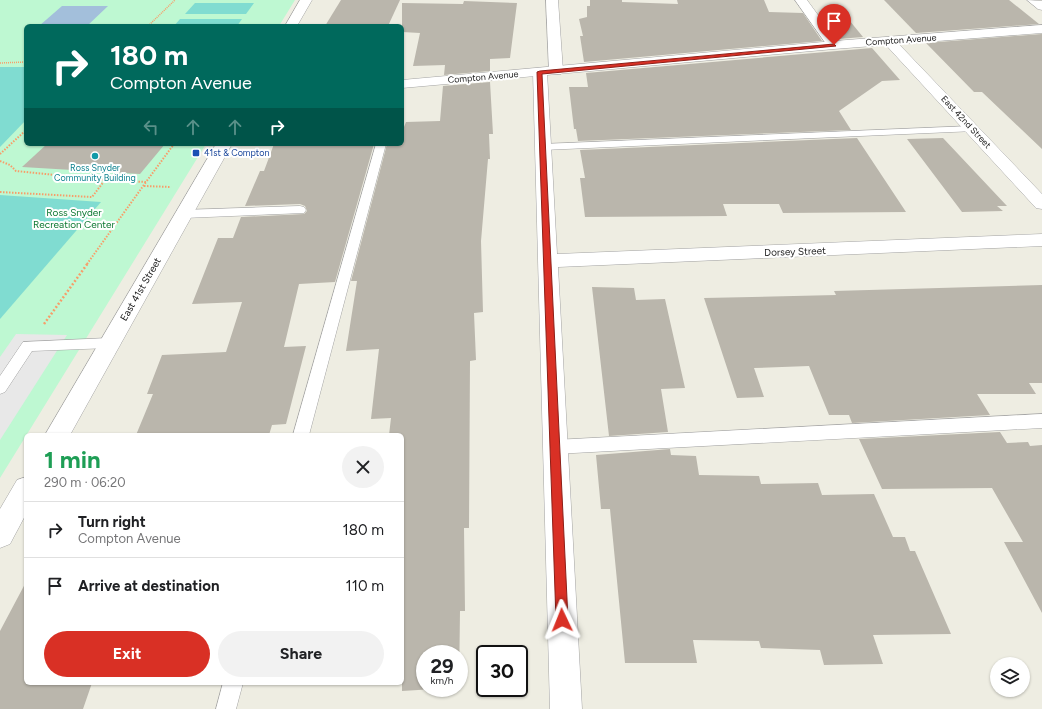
<!DOCTYPE html>
<html lang="en">
<head>
<meta charset="utf-8">
<style>
  body { margin:0; font-family:Figtree,sans-serif; background:#f2f2f2; color:#202124; height:100vh; display:flex; flex-direction:column; font-size:15px; white-space:nowrap }
  * { box-sizing:border-box; margin:0 }
  p { font-size:13px; color:#757577 }
  .icon { flex:none; width:22px; height:22px; fill:none; stroke:currentColor; stroke-width:2; stroke-linecap:round; stroke-linejoin:round }
  .map { position:relative; flex:1; overflow:hidden }
  .panel { position:absolute; left:24px; top:433px; width:380px; height:252px; display:flex; flex-direction:column; background:#fff; border-radius:6px; box-shadow:0 1px 3px #0004 }
  .panel>* { flex:none }
  .hud { position:absolute; left:24px; top:24px; width:380px; height:122px; border-radius:6px; box-shadow:0 1px 3px #0004; background:#00695c; color:#fff; overflow:hidden }
  .controls { position:absolute; left:990px; top:657px; display:grid; gap:8px }
  .controls a { display:grid; place-items:center; width:40px; height:40px; border-radius:50%; background:#fff; box-shadow:0 1px 3px #0004; font-size:20px }
  .speed { position:absolute; left:416px; top:645px; display:flex; gap:8px; font-size:20px; font-weight:700; text-align:center }
  .speed>* { display:grid; place-content:center; width:52px; height:52px; border-radius:50%; background:#fff; box-shadow:0 1px 3px #0004; line-height:1 }
  .speed small { font-size:10px; font-weight:400 }
  .speed .limit { border:2px solid #111; border-radius:6px; background:#fff; color:#111 }
  .pin { position:absolute; display:grid; place-items:center; width:34px; height:34px; color:#fff; margin:-41px -17px; border-radius:50% 50% 50% 0; rotate:-45deg; box-shadow:0 0 4px #0007 }
  .pin .icon { rotate:45deg }
  .me { position:absolute; width:44px; margin:-22px; rotate:358deg; stroke-linejoin:round; filter:drop-shadow(0 0 3px #0008) }
  .turn { display:flex; align-items:center; gap:14px; height:84px; padding:0 20px; font-size:18px }
  .turn .icon { width:52px; height:52px; stroke-width:2.5 }
  .turn b { display:block; font-size:28px; line-height:34px }
  .lanes { display:flex; align-items:center; height:38px; padding:0 20px; background:#0003; justify-content:center; gap:20px; direction:ltr }
  .lanes .off { opacity:.35 }
  .round { display:grid; place-items:center; flex:none; width:42px; height:42px; border-radius:21px; background:#f2f2f2 }
  .head { display:flex; align-items:center; justify-content:space-between; height:68px; padding:0 20px }
  h1 { font-size:24px; font-weight:700; line-height:30px; color:#1e9e55 }
  .action { display:flex; gap:8px; margin-top:auto; padding:8px 20px }
  .action a { flex:1; height:46px; border-radius:24px; background:#d93025; color:#fff; font-size:16px; font-weight:700; line-height:46px; text-align:center }
  .action a+a { background:#f2f2f2; color:#202124 }
  ul { padding:0; list-style:none }
  li { display:flex; align-items:center; gap:12px; height:56px; padding:0 20px; border-top:1px solid #e0e0e0 }
  li div { flex:1 }
  li b { display:block; font-size:15px }
  li em { font-style:normal }
  .map>svg:first-child { display:block }
  .park { fill:#bef8d2 }
  .pitch { fill:#80dcd1 }
  .parking { fill:#e8e8e8 }
  .water { fill:#a3bfdb }
  .building { fill:#bab6ac }
  .lines { fill:none; stroke-linecap:round; stroke-linejoin:round }
  .service-casing { stroke:#a3a3a3; stroke-width:1 }
  .minor-casing { stroke:#a3a3a3; stroke-width:1 }
  .tertiary-casing { stroke:#a3a3a3; stroke-width:1 }
  .path-far2 { stroke:#f79d69; stroke-width:1.5; stroke-dasharray:1 1; stroke-linecap:butt }
  .path-far1 { stroke:#f79d69; stroke-width:2; stroke-dasharray:1.5 1.5; stroke-linecap:butt }
  .path { stroke:#f79d69; stroke-width:2.5; stroke-dasharray:2 2; stroke-linecap:butt }
  .service { fill:#fff; fill-rule:evenodd }
  .minor { fill:#fff; fill-rule:evenodd }
  .tertiary { fill:#fff; fill-rule:evenodd }
  .route { fill:#d93025; stroke:#8d1f18 }
  .transit-dot { fill:#1a4fb4; stroke:#fff; stroke-width:1.5 }
  .culture-dot { fill:#0f9aa8; stroke:#fff; stroke-width:1.5 }
  .labels { text-anchor:middle; stroke-width:4; stroke-linejoin:round; paint-order:stroke }
  .far-street-label { font-size:9px; fill:#1c1c1c; stroke:#fff }
  .far-transit-label { font-size:9px; fill:#164399; stroke:#fff; text-anchor:start }
  .far-culture-label { font-size:9px; fill:#0d838f; stroke:#fff }
  .park-label { font-size:10px; fill:#0d7832; stroke:#fff }
  .street-label { font-size:10px; fill:#1c1c1c; stroke:#fff }
</style>
</head>
<body>
<div class="map">
<svg width="1042" height="709" viewBox="0 0 1042 709">
  <rect width="100%" height="100%" fill="#eeede2"/>
  <path class="park" d="M0,0H295L279,26H26V144H206L0,478Z"/>
  <g class="pitch">
    <path d="M195,3H254L246,14H185Z"/>
    <path d="M180,19H242L237,26H174Z"/>
    <path d="M0,67H26V120L0,147Z"/>
    <path d="M0,195L101,202L0,319Z"/>
  </g>
  <path class="parking" d="M16,334L67,335L0,440V357Z"/>
  <path class="water" d="M62,6H108L87,26H39Z"/>
  <g class="building">
    <path d="M341,0H400L388,26H325Z"/>
    <path d="M590,0H622V2L678,4L677,0H764L769,12L803,13L822,41L584,62L580,36H583L579,19L587,17V6H590Z"/>
    <path d="M884,0H1009L1039,24L916,33Z"/>
    <path d="M464,1L517,3L510,58L490,59V71L444,75L445,65L413,66L420,33L402,32V3L463,4Z"/>
    <path d="M819,14L845,15L863,37L838,39Z"/>
    <path d="M1042,34V149L982,92H974L926,43Z"/>
    <path d="M872,48L900,80L882,81L839,111L851,130L578,141L576,129H574L569,87H588L586,73Z"/>
    <path d="M490,82L493,134H489L490,159H488L481,241L483,312L474,313L476,360L470,361L469,528H464L465,611H460L459,687V654H425V688H450L402,691V435H389L391,418L371,419L379,349L346,351L357,281H351L387,144H402V132L406,122L440,121L443,86Z"/>
    <path d="M857,138L906,212L783,213L779,204H723L727,216L585,217L580,178H585L580,150Z"/>
    <path d="M943,138L1007,206H997L1003,211L962,212L907,139Z"/>
    <path d="M47,144H165L140,174L22,167Z"/>
    <path d="M274,144H374L335,282L299,284L284,347L306,346L286,424L272,425L269,435H136L153,394H147L162,355L226,352L242,302L192,304L218,238H233L241,217L304,214L307,211L305,206L300,204L245,206L260,171H264Z"/>
    <path d="M1042,285V383H1029L1036,394H977L990,415L852,423L849,415H829L809,366L754,368L764,397L737,398L704,298L836,295L834,291Z"/>
    <path d="M592,287L634,288L636,300L665,299L685,388L661,389L668,432L609,436Z"/>
    <path d="M1000,432L1007,443L1028,442L1030,446L1042,445V613L1004,542H1023L992,488L882,489L859,439Z"/>
    <path d="M670,449L671,455L696,456L699,475L759,476L761,484L818,483L822,495L874,494L893,537H905L910,551H915L951,634L873,635L883,664L824,665L820,650L761,648L759,641L693,640L697,663H625L610,509H601L596,455Z"/>
    <path d="M26,582V683H92L83,709H0V631Z"/>
  </g>
  <g class="lines">
    <defs>
      <g id="service">
        <path d="M972,126L977,129L975,131L543,150L538,147L543,144Z"/>
        <path d="M376,144H386L309,435H293Z"/>
        <path d="M300,206L304,207L306,210L304,213L184,218L178,214L184,210Z"/>
        <path d="M109,338L114,339L116,343L114,347L109,348L32,351L5,392L0,394V376L23,342Z"/>
        <path d="M1042,414V428L555,454L549,452L547,447L549,442L555,440Z"/>
        <path d="M223,683H243L236,709H216Z"/>
      </g>
      <g id="minor">
        <path d="M546,0H558L563,71L561,74H551L549,71Z"/>
        <path d="M795,0H807L840,45L839,48H829Z"/>
        <path d="M1027,0L1042,1V10L1038,9Z"/>
        <path d="M889,37L893,38L1042,194V209L1036,208L885,44L883,41Z"/>
        <path d="M540,68L545,69L547,72L557,254L1042,234V246L558,267L582,709H550L533,72L535,69Z"/>
      </g>
      <g id="tertiary">
        <path d="M300,0H312L297,26H285Z"/>
        <path d="M1042,25V33L834,49L402,88V80L834,41Z"/>
        <path d="M216,144H232L70,435H45Z"/>
        <path d="M26,477V514L10,544L0,548V509L17,480Z"/>
      </g>
    </defs>
    <use href="#service" class="service-casing"/>
    <use href="#minor" class="minor-casing"/>
    <use href="#tertiary" class="tertiary-casing"/>
    <g class="path-far2">
      <path d="M148,26L175,0"/>
      <path d="M0,63L26,62"/>
    </g>
    <g class="path-far1">
      <path d="M0,154L26,130"/>
      <path d="M0,161L10,165L16,171L105,180"/>
      <path d="M144,186L171,187"/>
      <path d="M0,192L92,197L105,180L146,182L174,144"/>
      <path d="M87,264L146,182"/>
    </g>
    <path class="path" d="M44,324L88,263"/>
    <use href="#service" class="service"/>
    <use href="#minor" class="minor"/>
    <use href="#tertiary" class="tertiary"/>
  </g>
  <path class="route" d="M834,44L836,46L542,74L568,620L566,625L562,627L558,625L556,620L537,72L540,71Z"/>
  <rect class="transit-dot" x="192" y="149" width="8" height="8" rx="2"/>
  <circle class="culture-dot" cx="95" cy="156" r="4"/>
  <g class="labels">
    <g class="far-street-label">
      <text transform="translate(901 40) rotate(-4)" y="3">Compton Avenue</text>
      <text transform="translate(483 77) rotate(-5)" y="3">Compton Avenue</text>
      <text transform="translate(966 122) rotate(47)" y="3">East 42nd Street</text>
    </g>
    <g class="far-transit-label">
      <text x="204" y="156">41st &amp; Compton</text>
    </g>
    <g class="far-culture-label">
      <text x="95" y="171">Ross Snyder<tspan x="95" dy="10">Community Building</tspan></text>
    </g>
    <g class="park-label">
      <text x="74" y="216">Ross Snyder<tspan x="74" dy="12">Recreation Center</tspan></text>
    </g>
    <g class="street-label">
      <text transform="translate(795 251) rotate(-2)" y="4">Dorsey Street</text>
      <text transform="translate(140 289) rotate(-60)" y="4">East 41st Street</text>
    </g>
  </g>
</svg>
<div class="controls">
<a><svg class="icon" aria-label="layers" viewBox="0 0 24 24"><path d="M12 4l9 5-9 5-9-5zM3 14l9 5 9-5"/></svg></a>
</div>
<div class="speed"><div>29<small>km/h</small></div><div class="limit">30</div></div>
<div class="pin" style="left:834px;top:45px;background:#d93025"><svg class="icon" aria-label="arrive" viewBox="0 0 24 24"><path d="M6 21V4h12l-3 4 3 4H6"/></svg></div>
<svg class="me" style="left:562px;top:620px" viewBox="-20 -20 40 40"><path d="M0-17L14 15 0 8-14 15z" fill="#d93025" stroke="#fff" stroke-width="4"/></svg>
<div class="hud">
<div class="turn"><svg class="icon" aria-label="right" viewBox="0 0 24 24"><path d="M7 20v-9h11M14 6l5 5-5 5"/></svg><div><b>180 m</b>Compton Avenue</div></div>
<div class="lanes"><svg class="icon off" aria-label="left" viewBox="0 0 24 24"><path d="M17 20v-9H6M10 6l-5 5 5 5"/></svg><svg class="icon off" aria-label="ahead" viewBox="0 0 24 24"><path d="M12 20V5M6 11l6-6 6 6"/></svg><svg class="icon off" aria-label="ahead" viewBox="0 0 24 24"><path d="M12 20V5M6 11l6-6 6 6"/></svg><svg class="icon" aria-label="right" viewBox="0 0 24 24"><path d="M7 20v-9h11M14 6l5 5-5 5"/></svg></div>
</div>
<section class="panel">
<div class="head"><div><h1>1 min</h1><p>290 m · 06:20</p></div><a class="round"><svg class="icon" aria-label="close" viewBox="0 0 24 24"><path d="M6 6l12 12M18 6L6 18"/></svg></a></div>
<ul>
<li><svg class="icon" aria-label="right" viewBox="0 0 24 24"><path d="M7 20v-9h11M14 6l5 5-5 5"/></svg><div><b>Turn right</b><p>Compton Avenue</p></div><em>180 m</em></li>
<li><svg class="icon" aria-label="arrive" viewBox="0 0 24 24"><path d="M6 21V4h12l-3 4 3 4H6"/></svg><div><b>Arrive at destination</b></div><em>110 m</em></li>
</ul>
<div class="action"><a>Exit</a><a>Share</a></div>
</section>
</div>
</body>
</html>
